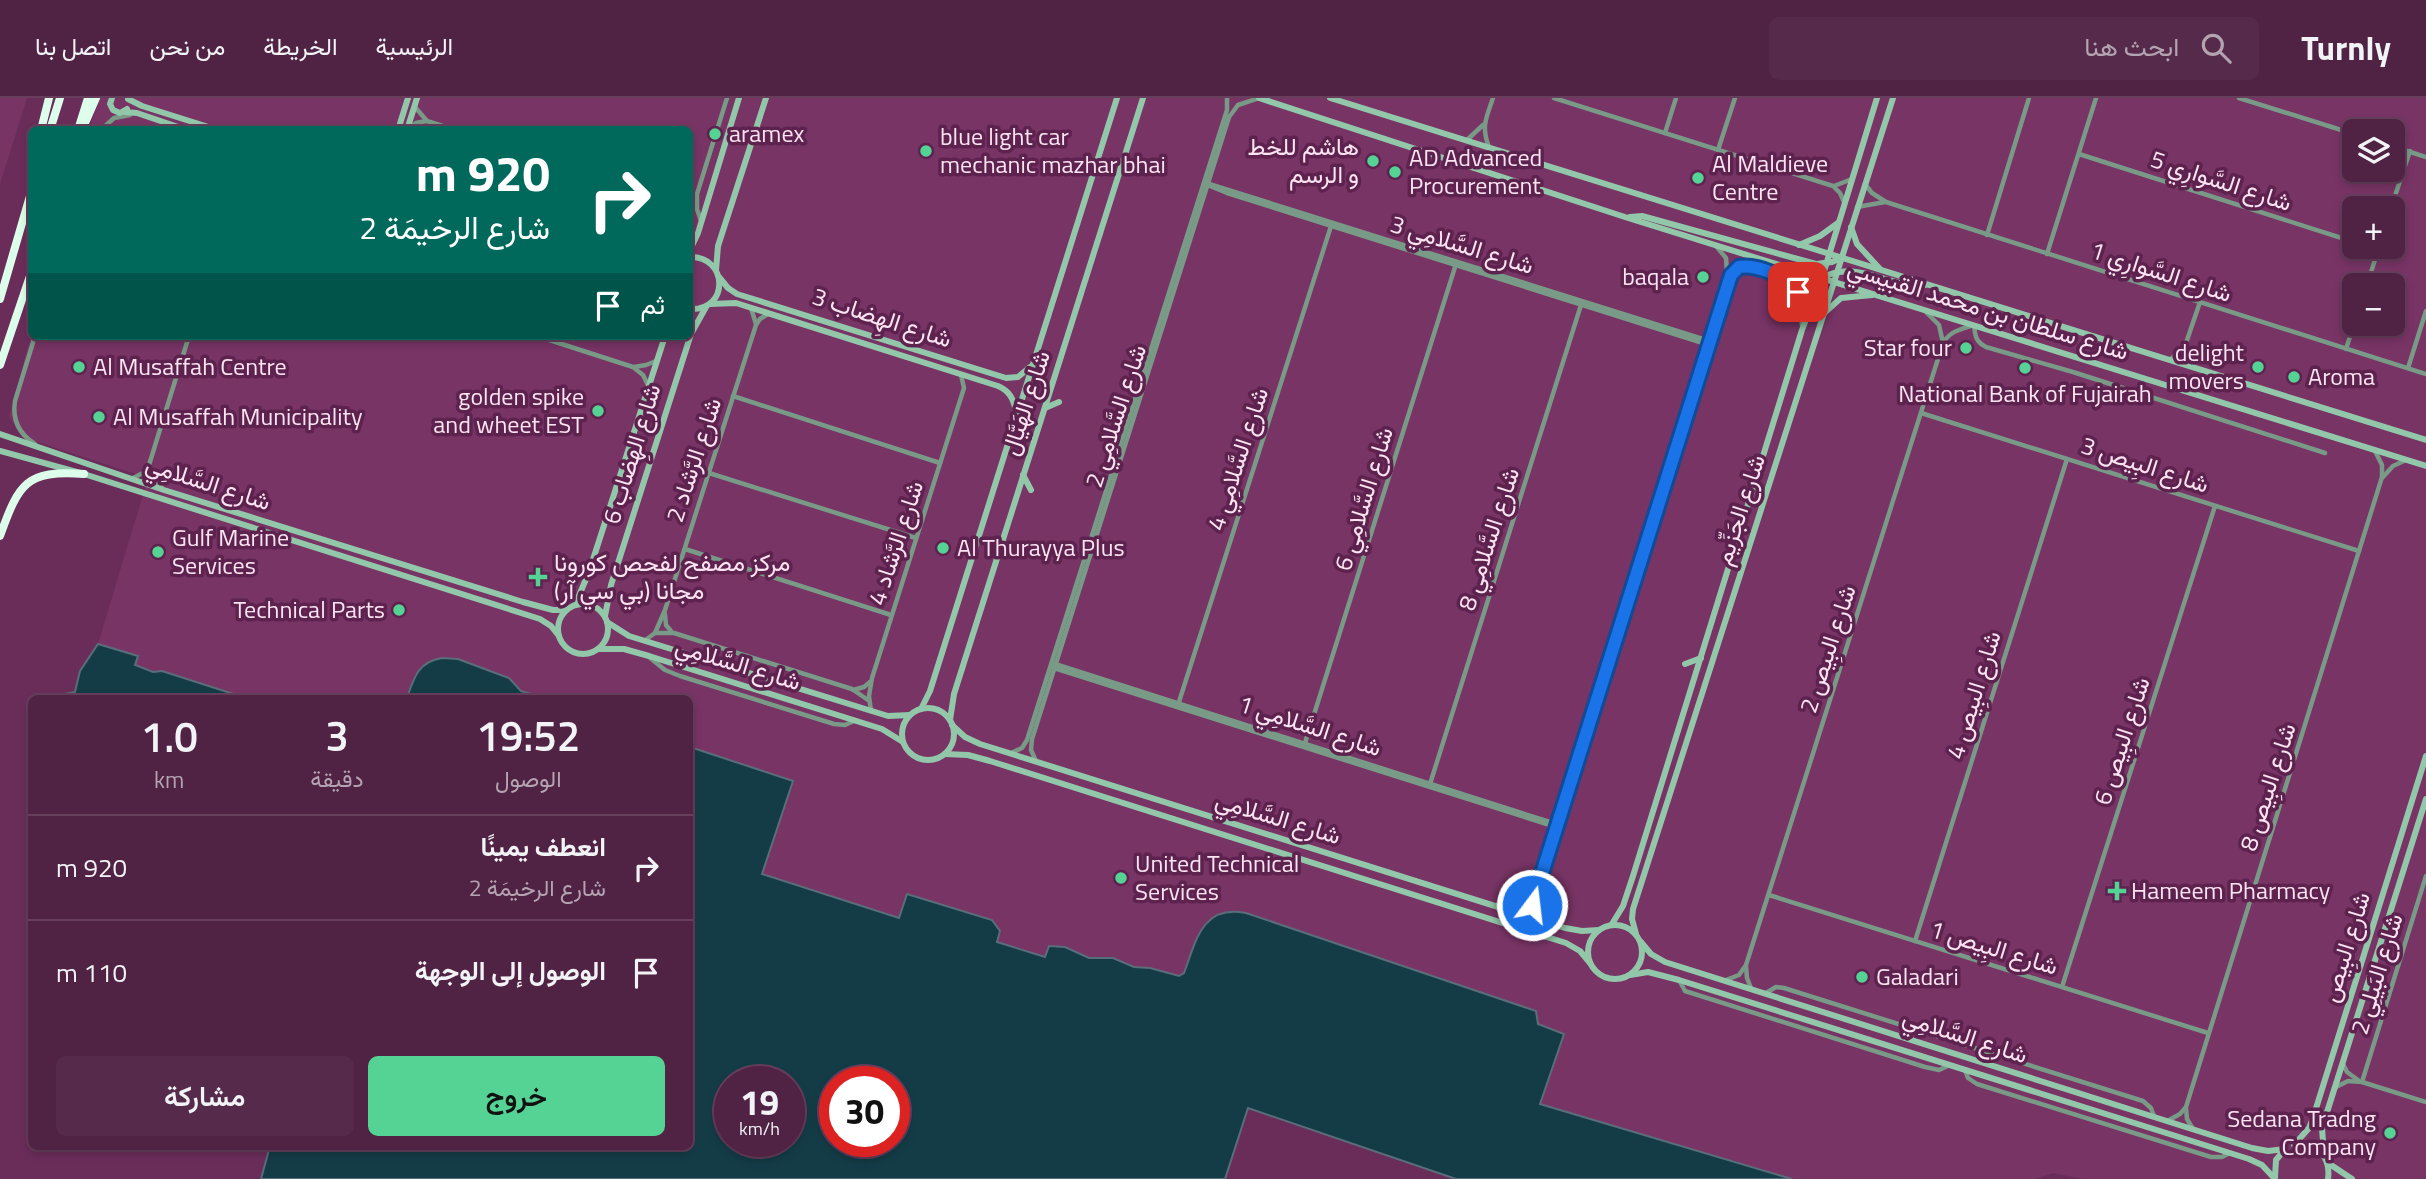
<!DOCTYPE html>
<html lang="ar">
<head>
<meta charset="utf-8">
<style>
  body { margin:0; font-family:"Titillium Web",Vazirmatn,sans-serif; background:#562a4b; color:#f1f3f6; direction:rtl; height:100vh; display:flex; flex-direction:column; font-size:26px; white-space:nowrap }
  * { box-sizing:border-box; margin:0 }
  p { font-size:23px; color:#b4a4b2 }
  .icon { flex:none; width:38px; height:38px; fill:none; stroke:currentColor; stroke-width:2; stroke-linecap:round; stroke-linejoin:round }
  .map { position:relative; flex:1; overflow:hidden; direction:ltr }
  .drawer { position:absolute; left:28px; top:597px; width:665px; height:455px; display:flex; flex-direction:column; background:#502244; border-radius:10px; box-shadow:0 4px 10px #0003,0 0 0 2px #673f5d; direction:rtl }
  .drawer>* { flex:none }
  .guide { position:absolute; left:28px; top:28px; width:665px; height:214px; border-radius:10px; box-shadow:0 4px 10px #0003,0 0 0 2px #673f5d; direction:rtl; background:#00695c; color:#fff; overflow:hidden }
  .controls { position:absolute; left:2342px; top:21px; display:grid; gap:14px }
  .controls a { display:grid; place-items:center; width:63px; height:63px; border-radius:10px; background:#502244; box-shadow:0 4px 10px #0003,0 0 0 2px #673f5d; font-size:35px }
  .speed { position:absolute; left:714px; top:968px; display:flex; gap:14px; font-size:35px; font-weight:700; text-align:center }
  .speed>* { display:grid; place-content:center; width:91px; height:91px; border-radius:50%; background:#502244; box-shadow:0 4px 10px #0003,0 0 0 2px #673f5d; line-height:1 }
  .speed small { font-size:18px; font-weight:400 }
  .speed .limit { border:10px solid #d22; background:#fff; color:#111 }
  .pin { position:absolute; display:grid; place-items:center; width:60px; height:60px; color:#fff; margin:-30px; border-radius:14px; box-shadow:0 4px 10px #0006 }
  .me { position:absolute; width:77px; margin:-38px; rotate:15deg; stroke-linejoin:round; filter:drop-shadow(0 0 5px #0008) }
  .turn { display:flex; align-items:center; gap:24px; height:147px; padding:0 28px; font-size:32px }
  .turn .icon { width:91px; height:91px; stroke-width:2.5 }
  .turn b { display:block; font-size:49px; line-height:60px }
  .then { display:flex; align-items:center; height:66px; padding:0 28px; background:#0003; gap:14px; font-size:26px }
  .eta { display:flex; justify-content:space-evenly; align-items:center; height:119px; text-align:center }
  .eta b { font-size:42px; font-weight:600; line-height:49px }
  .primary-button { display:flex; gap:14px; margin-top:auto; padding:14px 28px }
  .primary-button a { flex:1; height:80px; border-radius:10px; background:#55d395; color:#111; font-size:28px; font-weight:600; line-height:80px; text-align:center }
  .primary-button a+a { background:#562a4b; color:#f1f3f6 }
  ul { padding:0; list-style:none }
  li { display:flex; align-items:center; gap:21px; height:105px; padding:0 28px; border-top:2px solid #673f5d }
  li div { flex:1 }
  li b { display:block; font-size:26px }
  li em { font-style:normal }
  header { display:flex; align-items:center; gap:42px; box-sizing:border-box; height:98px; padding:0 35px; background:#502244; border-bottom:2px solid #673f5d }
  header strong { font-size:33px }
  nav { display:flex; gap:38px; margin-inline-start:auto; font-size:24px }
  .search { width:490px; height:63px; background:#562a4b; display:flex; align-items:center; gap:18px; box-sizing:border-box; padding:0 24px; border-radius:10px; color:#b4a4b2; font-size:26px }
  .map>svg:first-child { display:block }
  .built { fill:#783465; fill-rule:evenodd }
  .water { fill:#143c47; stroke:#596e7a; stroke-width:2; fill-rule:evenodd }
  .lines { fill:none; stroke-linecap:round; stroke-linejoin:round }
  .street { stroke:#789a86; stroke-width:4.5 }
  .secondary { stroke:#92c8a9; stroke-width:6 }
  .highway { stroke:#ddfeea; stroke-width:8 }
  .route-casing { stroke:#114b97; stroke-width:18 }
  .route { stroke:#1a73e8; stroke-width:12 }
  .poi-dot { fill:#55d395; stroke:#5e224f; stroke-width:2.5 }
  .labels { text-anchor:middle; stroke-width:7; stroke-linejoin:round; paint-order:stroke }
  .poi-label { font-size:24px; fill:#fbe4f2; stroke:#5e224f; text-anchor:start }
  .street-label { font-size:24px; fill:#fbe4f2; stroke:#5e224f }
</style>
</head>
<body>
<header>
<strong>Turnly</strong>
<div class="search"><svg class="icon" aria-label="search" viewBox="0 0 24 24"><circle cx="10" cy="10" r="6"/><path d="M15 15l6 6"/></svg>ابحث هنا</div>
<nav><a>الرئيسية</a><a>الخريطة</a><a>من نحن</a><a>اتصل بنا</a></nav>
</header>
<div class="map">
<svg width="2426" height="1081" viewBox="0 0 2426 1081">
  <rect width="100%" height="100%" fill="#6a2d5a"/>
  <g class="built">
    <path d="M0,0H27L0,86Z"/>
    <path d="M100,0H2426V1081H2083L2053,1075L2035,1081H1792L1540,1006L1564,936L1538,926L1536,913L1246,815L1237,813L1206,824L1199,834L1184,875L1179,878L1089,860L1049,848L1045,859L997,844L907,797L899,820L762,776L792,683L690,649V600H545L521,593L490,573L458,561L415,576L407,600H246L163,573L153,574L135,567L137,558L98,546L148,380L22,339L9,319L31,237L690,238V32L89,31ZM2354,33H2392V72H2354ZM2354,110H2392V149H2354ZM2354,187H2392V226H2354Z"/>
  </g>
  <g class="water">
    <path d="M98,546L138,558L135,567L153,574L162,573L246,600H63L65,596L75,594L80,573Z"/>
    <path d="M442,560L458,561L490,573L509,580L521,593L545,600H407C414,579 418,564 442,560Z"/>
    <path d="M690,649L793,683L762,776L899,820L907,796L992,822L1000,833L997,844L1045,859L1049,848L1065,849L1089,860H1113L1134,869L1150,870L1179,878L1184,875C1196,843 1202,806 1246,815L1536,913L1538,926L1564,936L1540,1006L1792,1081H1456L1248,1010L1225,1081H261L270,1048H690ZM730,984H789V1043H730ZM835,984H894V1043H835Z"/>
  </g>
  <g class="lines">
    <g class="street">
      <path d="M1554,0L1833,88L1840,95L1844,104"/>
      <path d="M2239,0L2354,36"/>
      <path d="M415,9L427,23L455,32"/>
      <path d="M409,30L416,25L426,23"/>
      <path d="M101,32L114,20L130,17"/>
      <path d="M1665,35L1676,0"/>
      <path d="M1467,42L1483,27"/>
      <path d="M2392,48L2426,59"/>
      <path d="M1489,49C1481,29 1486,20 1493,0"/>
      <path d="M1718,52L1735,0"/>
      <path d="M2079,56L2354,144"/>
      <path d="M1206,85L1706,242L1707,244"/>
      <path d="M1205,86L1227,95L1706,246"/>
      <path d="M1865,86L1872,95L1886,104L2426,276"/>
      <path d="M1834,88L1852,81"/>
      <path d="M1857,109L1885,104"/>
      <path d="M2391,110L2410,53"/>
      <path d="M701,123L697,111V96L727,0"/>
      <path d="M1987,137L2029,0"/>
      <path d="M2369,149L2378,151"/>
      <path d="M2047,156L2096,0"/>
      <path d="M2367,187L2379,149"/>
      <path d="M751,210L756,226"/>
      <path d="M1926,214L1939,227L1943,245"/>
      <path d="M537,238L633,269L643,277L648,287"/>
      <path d="M2185,249L2190,267"/>
      <path d="M2346,251L2354,226"/>
      <path d="M2170,262L2185,248L2200,204"/>
      <path d="M634,269L646,267L656,263"/>
      <path d="M2408,270L2426,213"/>
      <path d="M733,298L940,365"/>
      <path d="M1921,315L2359,453"/>
      <path d="M35,346C19,336 12,322 15,303L35,238"/>
      <path d="M149,368L152,379L162,390"/>
      <path d="M709,375L916,440"/>
      <path d="M2383,379L2393,368L2406,362"/>
      <path d="M133,380L143,375L149,367L189,238"/>
      <path d="M685,451L891,517"/>
      <path d="M665,516L666,527L671,533"/>
      <path d="M655,535H674L852,591L868,602"/>
      <path d="M644,543L655,535L665,512L756,227L760,221L768,216"/>
      <path d="M649,559L665,572L680,578L834,626L845,627L854,623"/>
      <path d="M1055,566L1553,725"/>
      <path d="M1054,570L1553,728"/>
      <path d="M853,592L864,589L870,584"/>
      <path d="M1178,607L1332,125"/>
      <path d="M871,613L869,598L872,580L964,290L961,277"/>
      <path d="M1305,645L1456,166"/>
      <path d="M1011,655L1022,650L1027,642L1227,12V0"/>
      <path d="M1036,663L1031,652L1032,641L1229,19L1238,7L1259,0"/>
      <path d="M1430,686L1581,207"/>
      <path d="M1769,797L2208,935"/>
      <path d="M1513,814L1524,807L1529,798L1727,174L1726,160L1716,148"/>
      <path d="M1537,821L1532,810V802L1732,175L1739,169L1748,168L1788,182L1799,198L1802,228"/>
      <path d="M1915,843L2067,361"/>
      <path d="M1746,868L1747,880L1751,890"/>
      <path d="M1679,882L1685,893L1925,969L1939,972L1950,967"/>
      <path d="M1726,882L1739,877L1746,867L1943,245C1950,233 1961,231 1974,227C1975,238 1976,244 1986,249L2073,274L2325,355"/>
      <path d="M2062,889L2215,408"/>
      <path d="M1766,895L1776,889L1784,890L2143,1003L2151,1010L2154,1018"/>
      <path d="M2343,966L2347,974L2358,982"/>
      <path d="M1965,972L1968,980L1977,986L2211,1059H2222L2230,1055"/>
      <path d="M2362,984L2426,778"/>
      <path d="M2334,990L2348,983L2362,984L2426,1004"/>
      <path d="M2186,1010L2187,1021L2193,1031"/>
      <path d="M2169,1022L2180,1016L2186,1009L2382,379V367L2375,353"/>
    </g>
    <g class="secondary">
      <path d="M112,0L110,6L113,12L120,15L127,11"/>
      <path d="M1259,0L1628,120L2426,368"/>
      <path d="M1330,0L2426,342"/>
      <path d="M128,1L142,8L218,32"/>
      <path d="M125,14L137,15L187,32"/>
      <path d="M398,32L408,0"/>
      <path d="M407,32L417,0"/>
      <path d="M1630,119L1642,118L1816,166L1832,164L1841,160"/>
      <path d="M1851,129L1857,146L1880,171"/>
      <path d="M1799,147L1820,138L1838,125"/>
      <path d="M690,152L698,135L739,0"/>
      <path d="M690,159C728,158 730,213 690,211"/>
      <path d="M1780,167L1801,190L1806,217"/>
      <path d="M716,172L718,148L766,0"/>
      <path d="M719,179L728,190L737,196L1006,280L1018,279L1030,269"/>
      <path d="M1822,180C1857,160 1889,191 1925,187"/>
      <path d="M710,206L736,205L998,288C1010,293 1014,302 1016,314"/>
      <path d="M1823,216L1841,200L1872,197"/>
      <path d="M1045,310L1059,304"/>
      <path d="M0,336L164,392L523,504L553,512H566"/>
      <path d="M0,353L84,376L540,521L551,528L559,538"/>
      <path d="M1023,377L1031,392"/>
      <circle cx="583" cy="531" r="25"/>
      <path d="M575,507L589,474L665,238"/>
      <path d="M605,518L611,487L691,236L706,209"/>
      <path d="M607,524L629,538L888,618L910,617"/>
      <path d="M598,551H624L649,558L882,631L903,644"/>
      <path d="M1685,566L1701,560"/>
      <circle cx="928" cy="636" r="26"/>
      <path d="M921,611L930,593L1117,0"/>
      <path d="M950,622L954,596L1143,0"/>
      <path d="M952,627L965,639L980,646L1565,830L1582,833L1599,832"/>
      <path d="M945,656L968,657L990,663L1566,845L1580,853L1590,865"/>
      <path d="M1612,826L1623,808L1633,778L1802,232L1822,180L1877,0"/>
      <circle cx="1615" cy="854" r="27"/>
      <path d="M1636,836L1632,821L1633,811L1893,0"/>
      <path d="M1641,844L1651,856L1665,864L2252,1050L2268,1053L2285,1051"/>
      <path d="M1630,877L1648,874L1679,882L2249,1061L2262,1067L2275,1081"/>
      <path d="M2294,1047L2309,1030L2313,1020L2426,658"/>
      <path d="M2295,1047C2317,1044 2331,1059 2328,1081"/>
      <path d="M2324,1057L2322,1030L2426,701"/>
      <path d="M2328,1065L2352,1081"/>
      <path d="M2275,1079L2276,1062L2285,1051"/>
    </g>
    <g class="highway">
      <path d="M41,32L49,0"/>
      <path d="M50,32L60,0"/>
      <path d="M78,32L88,0"/>
      <path d="M82,32L96,0"/>
      <path d="M0,201L32,91"/>
      <path d="M0,267L32,172"/>
      <path d="M0,438C19,385 26,372 84,376"/>
    </g>
  </g>
  <g class="lines">
    <defs>
      <path id="route" d="M1532,807L1731,177L1739,169C1757,166 1788,179 1798,194"/>
    </defs>
    <use href="#route" class="route-casing"/>
    <use href="#route" class="route"/>
  </g>
  <g class="poi-dot">
    <circle cx="715" cy="36" r="7"/>
    <circle cx="926" cy="53" r="7"/>
    <circle cx="1373" cy="63" r="7"/>
    <circle cx="1395" cy="74" r="7"/>
    <circle cx="1698" cy="80" r="7"/>
    <circle cx="1703" cy="179" r="7"/>
    <circle cx="1966" cy="250" r="7"/>
    <circle cx="79" cy="269" r="7"/>
    <circle cx="2258" cy="269" r="7"/>
    <circle cx="2025" cy="270" r="7"/>
    <circle cx="2294" cy="279" r="7"/>
    <circle cx="598" cy="313" r="7"/>
    <circle cx="99" cy="319" r="7"/>
    <circle cx="943" cy="450" r="7"/>
    <circle cx="158" cy="454" r="7"/>
    <path d="M534.5 468.5h7v7h7v7h-7v7h-7v-7h-7v-7h7z"/>
    <circle cx="399" cy="512" r="7"/>
    <circle cx="1121" cy="780" r="7"/>
    <path d="M2113.5 782.5h7v7h7v7h-7v7h-7v-7h-7v-7h7z"/>
    <circle cx="1862" cy="879" r="7"/>
    <circle cx="2390" cy="1035" r="7"/>
  </g>
  <g class="labels">
    <g class="poi-label">
      <text x="729" y="44">aramex</text>
      <text x="940" y="47">blue light car<tspan x="940" dy="28">mechanic mazhar bhai</tspan></text>
      <text x="1359" y="57" text-anchor="end">هاشم للخط<tspan x="1359" dy="28">و الرسم</tspan></text>
      <text x="1409" y="68">AD Advanced<tspan x="1409" dy="28">Procurement</tspan></text>
      <text x="1712" y="74">Al Maldieve<tspan x="1712" dy="28">Centre</tspan></text>
      <text x="1689" y="187" text-anchor="end">baqala</text>
      <text x="1952" y="258" text-anchor="end">Star four</text>
      <text x="2244" y="263" text-anchor="end">delight<tspan x="2244" dy="28">movers</tspan></text>
      <text x="93" y="277">Al Musaffah Centre</text>
      <text x="2308" y="287">Aroma</text>
      <text x="2025" y="304" text-anchor="middle">National Bank of Fujairah</text>
      <text x="584" y="307" text-anchor="end">golden spike<tspan x="584" dy="28">and wheet EST</tspan></text>
      <text x="113" y="327">Al Musaffah Municipality</text>
      <text x="172" y="448">Gulf Marine<tspan x="172" dy="28">Services</tspan></text>
      <text x="957" y="458">Al Thurayya Plus</text>
      <text x="554" y="473">مركز مصفح لفحص كورونا<tspan x="554" dy="28">(بي سي آر) مجانا</tspan></text>
      <text x="385" y="520" text-anchor="end">Technical Parts</text>
      <text x="1135" y="774">United Technical<tspan x="1135" dy="28">Services</tspan></text>
      <text x="2131" y="801">Hameem Pharmacy</text>
      <text x="1876" y="887">Galadari</text>
      <text x="2376" y="1029" text-anchor="end">Sedana Tradng<tspan x="2376" dy="28">Company</tspan></text>
    </g>
    <g class="street-label">
      <text transform="translate(2221 83) rotate(18)" y="8">شارع السَّوارِي 5</text>
      <text transform="translate(1462 147) rotate(17)" y="8">شارع السَّلامِي 3</text>
      <text transform="translate(2161 174) rotate(18)" y="8">شارع السَّوارِي 1</text>
      <text transform="translate(1988 212) rotate(17)" y="8">شارع سلطان بن محمد القبيسي</text>
      <text transform="translate(882 220) rotate(18)" y="8">شارع الهِضاب 3</text>
      <text transform="translate(1026 305) rotate(-72)" y="8">شارع الهَيَّال</text>
      <text transform="translate(1116 318) rotate(-72)" y="8">شارع السَّلامِي 2</text>
      <text transform="translate(632 356) rotate(-73)" y="8">شارع الهِضاب 6</text>
      <text transform="translate(1238 361) rotate(-72)" y="8">شارع السَّلامِي 4</text>
      <text transform="translate(694 362) rotate(-72)" y="8">شارع الرَّشاد 2</text>
      <text transform="translate(2145 367) rotate(18)" y="8">شارع البِيص 3</text>
      <text transform="translate(208 385) rotate(18)" y="8">شارع السَّلامِي</text>
      <text transform="translate(1364 401) rotate(-73)" y="8">شارع السَّلامِي 6</text>
      <text transform="translate(1740 412) rotate(-72)" y="8">شارع الجَزِّيم</text>
      <text transform="translate(1489 441) rotate(-72)" y="8">شارع السَّلامِي 8</text>
      <text transform="translate(896 445) rotate(-72)" y="8">شارع الرَّشاد 4</text>
      <text transform="translate(1828 551) rotate(-72)" y="8">شارع البِيص 2</text>
      <text transform="translate(738 566) rotate(17)" y="8">شارع السَّلامِي</text>
      <text transform="translate(1974 597) rotate(-73)" y="8">شارع البِيص 4</text>
      <text transform="translate(1310 628) rotate(18)" y="8">شارع السَّلامِي 1</text>
      <text transform="translate(2122 643) rotate(-72)" y="8">شارع البِيص 6</text>
      <text transform="translate(2268 689) rotate(-72)" y="8">شارع البِيص 8</text>
      <text transform="translate(1278 720) rotate(17)" y="8">شارع السَّلامِي</text>
      <text transform="translate(2346 849) rotate(-73)" y="8">شارع البِيص</text>
      <text transform="translate(1994 850) rotate(17)" y="8">شارع البِيص 1</text>
      <text transform="translate(2377 876) rotate(-73)" y="8">شارع البَيلِي 2</text>
      <text transform="translate(1965 938) rotate(18)" y="8">شارع السَّلامِي</text>
    </g>
  </g>
</svg>
<div class="controls">
<a><svg class="icon" aria-label="layers" viewBox="0 0 24 24"><path d="M12 4l9 5-9 5-9-5zM3 14l9 5 9-5"/></svg></a>
<a>+</a>
<a>−</a>
</div>
<div class="speed"><div>19<small>km/h</small></div><div class="limit">30</div></div>
<div class="pin" style="left:1798px;top:194px;background:#d93025"><svg class="icon" aria-label="arrive" viewBox="0 0 24 24"><path d="M6 21V4h12l-3 4 3 4H6"/></svg></div>
<svg class="me" style="left:1532px;top:807px" viewBox="-20 -20 40 40"><circle r="17" fill="#1a73e8" stroke="#fff" stroke-width="3"/><path d="M0-11L8 9 0 5-8 9z" fill="#fff"/></svg>
<div class="guide">
<div class="turn"><svg class="icon" aria-label="right" viewBox="0 0 24 24"><path d="M7 20v-9h11M14 6l5 5-5 5"/></svg><div><b>920 m</b>شارع الرخيمَة 2</div></div>
<div class="then">ثم<svg class="icon" aria-label="arrive" viewBox="0 0 24 24"><path d="M6 21V4h12l-3 4 3 4H6"/></svg></div>
</div>
<section class="drawer">
<div class="eta">
<div><b>19:52</b><p>الوصول</p></div>
<div><b>3</b><p>دقيقة</p></div>
<div><b>1.0</b><p>km</p></div>
</div>
<ul>
<li><svg class="icon" aria-label="right" viewBox="0 0 24 24"><path d="M7 20v-9h11M14 6l5 5-5 5"/></svg><div><b>انعطف يمينًا</b><p>شارع الرخيمَة 2</p></div><em>920 m</em></li>
<li><svg class="icon" aria-label="arrive" viewBox="0 0 24 24"><path d="M6 21V4h12l-3 4 3 4H6"/></svg><div><b>الوصول إلى الوجهة</b></div><em>110 m</em></li>
</ul>
<div class="primary-button"><a>خروج</a><a>مشاركة</a></div>
</section>
</div>
</body>
</html>
